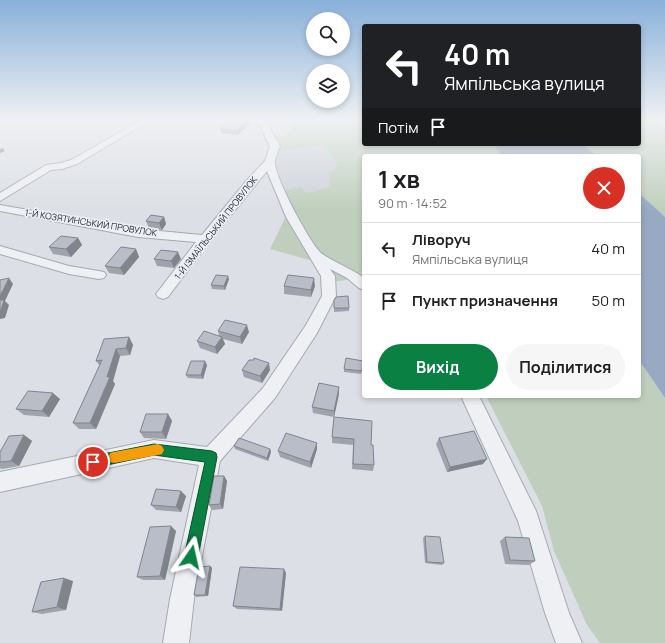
<!DOCTYPE html>
<html lang="uk">
<head>
<meta charset="utf-8">
<style>
  body { margin:0; font-family:Manrope,sans-serif; background:#f6f6f6; color:#202124; height:100vh; display:flex; flex-direction:column; font-size:15px; white-space:nowrap }
  * { box-sizing:border-box; margin:0 }
  p { font-size:13px; color:#757577 }
  .icon { flex:none; width:22px; height:22px; fill:none; stroke:currentColor; stroke-width:2; stroke-linecap:round; stroke-linejoin:round }
  .map { position:relative; flex:1; overflow:hidden }
  .details { position:absolute; left:362px; top:154px; width:279px; height:244px; display:flex; flex-direction:column; background:#fff; border-radius:4px; box-shadow:0 2px 6px #0003 }
  .details>* { flex:none }
  .top-card { position:absolute; left:362px; top:24px; width:279px; height:122px; border-radius:4px; box-shadow:0 2px 6px #0003; background:#202124; color:#fff; overflow:hidden }
  .controls { position:absolute; left:306px; top:12px; display:grid; gap:8px }
  .controls a { display:grid; place-items:center; width:44px; height:44px; border-radius:50%; background:#fff; box-shadow:0 2px 6px #0003; font-size:20px }
  .pin { position:absolute; display:grid; place-items:center; width:34px; height:34px; color:#fff; margin:-17px; border:2px solid #fff; border-radius:50%; box-shadow:0 1px 4px #0007 }
  .me { position:absolute; width:44px; margin:-22px; rotate:11deg; stroke-linejoin:round; filter:drop-shadow(0 0 3px #0008) }
  .turn { display:flex; align-items:center; gap:14px; height:84px; padding:0 16px; font-size:18px }
  .turn .icon { width:52px; height:52px; stroke-width:2.5 }
  .turn b { display:block; font-size:28px; line-height:34px }
  .then { display:flex; align-items:center; height:38px; padding:0 16px; background:#0003; gap:8px; font-size:15px }
  .round { display:grid; place-items:center; flex:none; width:42px; height:42px; border-radius:21px; background:#f6f6f6 }
  .overview { display:flex; align-items:center; justify-content:space-between; height:68px; padding:0 16px }
  h1 { font-size:24px; font-weight:700; line-height:30px }
  .primary-button { display:flex; gap:8px; margin-top:auto; padding:8px 16px }
  .primary-button a { flex:1; height:46px; border-radius:24px; background:#0b8043; color:#fff; font-size:16px; font-weight:700; line-height:46px; text-align:center }
  .primary-button a+a { background:#f6f6f6; color:#202124 }
  ul { padding:0; list-style:none }
  li { display:flex; align-items:center; gap:12px; height:52px; padding:0 16px; border-top:1px solid #e0e0e0 }
  li div { flex:1 }
  li b { display:block; font-size:15px }
  li em { font-style:normal }
  .map>svg:first-child { display:block }
  .built { fill:#ced1da }
  .green { fill:#c0cfbd; fill-rule:evenodd }
  .water { fill:#98a9c4 }
  .lines { fill:none; stroke-linecap:round; stroke-linejoin:round }
  .street-casing { stroke:#a6a9b2; stroke-width:2 }
  .street { fill:#eef0f4; fill-rule:evenodd }
  .wall { fill:#9fa3ac }
  .shaded-wall { fill:#82848c }
  .building { fill:#b9bdc8; stroke:#82848c }
  .route { fill:#0b8043; stroke:#07532c }
  .slow { fill:#f59e0b }
  .labels { text-anchor:middle; stroke-width:3.5; stroke-linejoin:round; paint-order:stroke }
  .far-street-label { font-size:9px; fill:#272c3b; stroke:#ebeef3 }
</style>
</head>
<body>
<div class="map">
<svg width="665" height="643" viewBox="0 0 665 643">
  <rect width="100%" height="100%" fill="#dcdfe5"/>
  <path class="built" d="M324,145L338,166L330,187L306,193L283,191L273,171L276,152Z"/>
  <g class="green">
    <path d="M288,120H364V144H493L503,156H364V280L360,278L324,283L313,261L270,249L286,216L263,167L270,150L264,139C277,138 288,137 294,125ZM324,145L338,166L329,173L330,187L306,193L301,187L283,191L273,171L276,152Z"/>
    <path d="M639,120H653L665,130V217L639,193V156H597L583,144H639Z"/>
    <path d="M639,360L665,398V643H600L587,625L554,551L542,506L486,396H639Z"/>
  </g>
  <g class="water">
    <path d="M493,144H583L597,156H503Z"/>
    <path d="M639,193L665,217V398L639,360Z"/>
  </g>
  <g class="lines">
    <defs>
      <g id="street">
        <path d="M141,120H151L77,164L62,169L51,170L0,201V193L46,165L61,163L71,160Z"/>
        <path d="M244,120H265L280,146C278,151 275,158 275,164C277,181 307,237 319,251C326,259 353,269 364,278V290L359,288L347,278L330,269L335,276L336,296L317,333L275,398L220,461L194,599L189,643H163L170,599L199,465L154,458L0,492V472L154,440L207,447L263,388L306,325L322,296L321,276L286,217L267,171L209,242L168,297L163,299L158,297L156,294L196,242L138,237L0,211V205L138,229L202,235L247,180L265,161L270,146L259,124Z"/>
        <path d="M0,246L69,266L99,271L104,272L106,275L104,278L99,279L69,274L0,254Z"/>
        <path d="M461,396H479L536,511L569,613L582,643H556L545,613L518,521Z"/>
      </g>
    </defs>
    <use href="#street" class="street-casing"/>
    <use href="#street" class="street"/>
  </g>
  <g class="wall">
    <path d="M250,124L237,135L221,133L220,129Z"/>
    <path d="M164,217L166,224L162,230L149,228L146,221Z"/>
    <path d="M78,238L82,245L71,257L53,254L49,247Z"/>
    <path d="M136,249L139,257L124,275L109,273L105,266Z"/>
    <path d="M154,259H181L174,268L157,266Z"/>
    <path d="M229,279L225,290L212,289L211,285Z"/>
    <path d="M284,286H315L311,297L284,294Z"/>
    <path d="M334,300L349,308V311L334,312Z"/>
    <path d="M218,331L249,332L242,344L223,339L225,344L217,354L200,348L197,341L219,336Z"/>
    <path d="M129,337L133,345L130,355L120,356L113,381L115,384L96,429H79L73,423L100,366L96,361Z"/>
    <path d="M363,361L361,374L344,372V369Z"/>
    <path d="M207,365L203,379L188,378L186,375Z"/>
    <path d="M242,370H270L262,383L244,377Z"/>
    <path d="M339,394L334,417L313,413L312,407Z"/>
    <path d="M60,399L49,417L24,415L16,409Z"/>
    <path d="M168,414L172,421L166,439L144,438L140,432Z"/>
    <path d="M334,417L371,445L374,465L373,471L352,469L353,445L332,443V437Z"/>
    <path d="M24,435L32,441L19,466L2,469L0,468V452Z"/>
    <path d="M439,438L483,464L447,472L436,444Z"/>
    <path d="M317,443V449L311,468L280,457L278,451Z"/>
    <path d="M234,446L270,449L271,452L268,461L235,449Z"/>
    <path d="M224,476L227,481L223,509L212,510L209,505Z"/>
    <path d="M186,496L181,512L156,510L151,505Z"/>
    <path d="M176,531L165,580H143L137,577Z"/>
    <path d="M425,536L444,563L442,565L425,563L423,538Z"/>
    <path d="M505,537L535,561L529,565L505,564L500,541Z"/>
    <path d="M210,566L212,568L208,596L196,597L194,595Z"/>
    <path d="M286,573L282,611L237,609L233,606Z"/>
    <path d="M73,581L66,610L42,614L32,612Z"/>
  </g>
  <g class="shaded-wall">
    <path d="M248,120H249L250,124L237,135V131Z"/>
    <path d="M3,148L5,151L0,153V149Z"/>
    <path d="M164,217L166,224L162,230L159,223Z"/>
    <path d="M78,238L82,245L71,257L66,249Z"/>
    <path d="M136,249L139,257L124,275L120,268Z"/>
    <path d="M178,252L181,259L174,268L171,261Z"/>
    <path d="M228,276L229,279L225,290L224,286Z"/>
    <path d="M9,278L13,284L5,301L9,305L5,318L0,319V296Z"/>
    <path d="M314,278L315,286L311,297V290Z"/>
    <path d="M247,325L249,332L242,344L240,337Z"/>
    <path d="M129,337L133,345L130,355L126,348Z"/>
    <path d="M222,337L225,344L217,354L215,347Z"/>
    <path d="M116,349L120,356L113,381L115,384L96,429L90,423L107,377Z"/>
    <path d="M205,361L207,365L203,379L201,375Z"/>
    <path d="M269,363L270,370L262,383L260,376Z"/>
    <path d="M339,387V394L334,417V411Z"/>
    <path d="M53,393L60,399L49,417L42,411Z"/>
    <path d="M168,414L172,421L166,439L162,432Z"/>
    <path d="M24,435L32,441L19,466L11,461Z"/>
    <path d="M317,443V449L311,468L310,462Z"/>
    <path d="M270,449L271,452L268,461L267,458Z"/>
    <path d="M487,459L483,464L447,472L450,467Z"/>
    <path d="M224,476L227,481L223,509L220,504Z"/>
    <path d="M181,491L186,496L181,512L176,507Z"/>
    <path d="M171,526L176,531L165,580L160,576Z"/>
    <path d="M210,566L212,568L208,596L205,595Z"/>
    <path d="M284,569L286,573L282,611L280,609Z"/>
    <path d="M64,578L73,581L66,610L57,607Z"/>
  </g>
  <g class="building">
    <path d="M229,120H248L237,131L220,129Z"/>
    <path d="M151,215L164,217L159,223L146,221Z"/>
    <path d="M61,236L78,238L66,249L49,247Z"/>
    <path d="M121,247L136,249L120,268L105,266Z"/>
    <path d="M161,250L178,252L171,261L154,259Z"/>
    <path d="M216,275L228,276L224,286L211,285Z"/>
    <path d="M288,275L314,278L311,290L284,286Z"/>
    <path d="M9,278L0,296V280Z"/>
    <path d="M348,296L349,308H334V300L336,297Z"/>
    <path d="M0,300H4L0,313Z"/>
    <path d="M225,320L247,325L240,337L218,331Z"/>
    <path d="M204,331L222,337L215,347L197,341Z"/>
    <path d="M129,337L126,348L116,349L107,377H110L90,423H73L102,360L96,361L104,339Z"/>
    <path d="M254,358L269,363L260,376L242,370L249,360H254Z"/>
    <path d="M346,358L363,361L362,371L344,369Z"/>
    <path d="M191,361H205L201,375H186Z"/>
    <path d="M319,383L339,387L334,411L312,407Z"/>
    <path d="M28,391L53,393L42,411L16,409Z"/>
    <path d="M146,414H168L162,432H140Z"/>
    <path d="M334,417L372,421L371,445H373L374,465L353,464L354,439L332,437Z"/>
    <path d="M474,431L487,459L450,467L439,438Z"/>
    <path d="M286,433L317,443L310,462L278,451Z"/>
    <path d="M24,435L11,461L0,462V452L9,436Z"/>
    <path d="M239,438L270,449L267,458L234,446Z"/>
    <path d="M214,476H224L220,504L209,505Z"/>
    <path d="M156,489L181,491L176,507L151,505Z"/>
    <path d="M171,526L160,576L137,577L150,527Z"/>
    <path d="M425,536L440,537L444,563L427,562Z"/>
    <path d="M505,537L529,538L535,561L510,560Z"/>
    <path d="M210,566L205,595H194L199,567Z"/>
    <path d="M240,567L284,569L280,609L233,606Z"/>
    <path d="M64,578L57,607L32,612L41,582Z"/>
  </g>
  <linearGradient id="sky" x2="0" y2="1"><stop stop-color="#88b0da"/><stop offset="0.57" stop-color="#eff1f3"/><stop offset="1" stop-color="#eff1f3" stop-opacity="0"/></linearGradient>
  <rect width="665" height="210" fill="url(#sky)"/>
  <path class="route" d="M154,444L212,451L216,453L217,457L198,557L196,562L191,564L186,562L184,557L205,462L154,455L93,468L88,466L87,462L88,458L93,456Z"/>
  <path class="slow" d="M158,444L162,446L164,450L162,454L158,455L114,463L110,462L108,458L110,453L114,452Z"/>
  <g class="labels">
    <g class="far-street-label">
      <text transform="translate(91 223) rotate(9)" y="3">1-Й КОЗЯТИНСЬКИЙ ПРОВУЛОК</text>
      <text transform="translate(216 228) rotate(-52)" y="3">1-Й ІЗМАЇЛЬСЬКИЙ ПРОВУЛОК</text>
    </g>
  </g>
</svg>
<div class="controls">
<a><svg class="icon" aria-label="search" viewBox="0 0 24 24"><circle cx="10" cy="10" r="6"/><path d="M15 15l6 6"/></svg></a>
<a><svg class="icon" aria-label="layers" viewBox="0 0 24 24"><path d="M12 4l9 5-9 5-9-5zM3 14l9 5 9-5"/></svg></a>
</div>
<div class="pin" style="left:93px;top:462px;background:#d93025"><svg class="icon" aria-label="arrive" viewBox="0 0 24 24"><path d="M6 21V4h12l-3 4 3 4H6"/></svg></div>
<svg class="me" style="left:191px;top:557px" viewBox="-20 -20 40 40"><path d="M0-17L14 15 0 8-14 15z" fill="#0b8043" stroke="#fff" stroke-width="4"/></svg>
<div class="top-card">
<div class="turn"><svg class="icon" aria-label="left" viewBox="0 0 24 24"><path d="M17 20v-9H6M10 6l-5 5 5 5"/></svg><div><b>40 m</b>Ямпільська вулиця</div></div>
<div class="then">Потім<svg class="icon" aria-label="arrive" viewBox="0 0 24 24"><path d="M6 21V4h12l-3 4 3 4H6"/></svg></div>
</div>
<section class="details">
<div class="overview"><div><h1>1 хв</h1><p>90 m · 14:52</p></div><a class="round" style="background:#d93025;color:#fff"><svg class="icon" aria-label="close" viewBox="0 0 24 24"><path d="M6 6l12 12M18 6L6 18"/></svg></a></div>
<ul>
<li><svg class="icon" aria-label="left" viewBox="0 0 24 24"><path d="M17 20v-9H6M10 6l-5 5 5 5"/></svg><div><b>Ліворуч</b><p>Ямпільська вулиця</p></div><em>40 m</em></li>
<li><svg class="icon" aria-label="arrive" viewBox="0 0 24 24"><path d="M6 21V4h12l-3 4 3 4H6"/></svg><div><b>Пункт призначення</b></div><em>50 m</em></li>
</ul>
<div class="primary-button"><a>Вихід</a><a>Поділитися</a></div>
</section>
</div>
</body>
</html>
